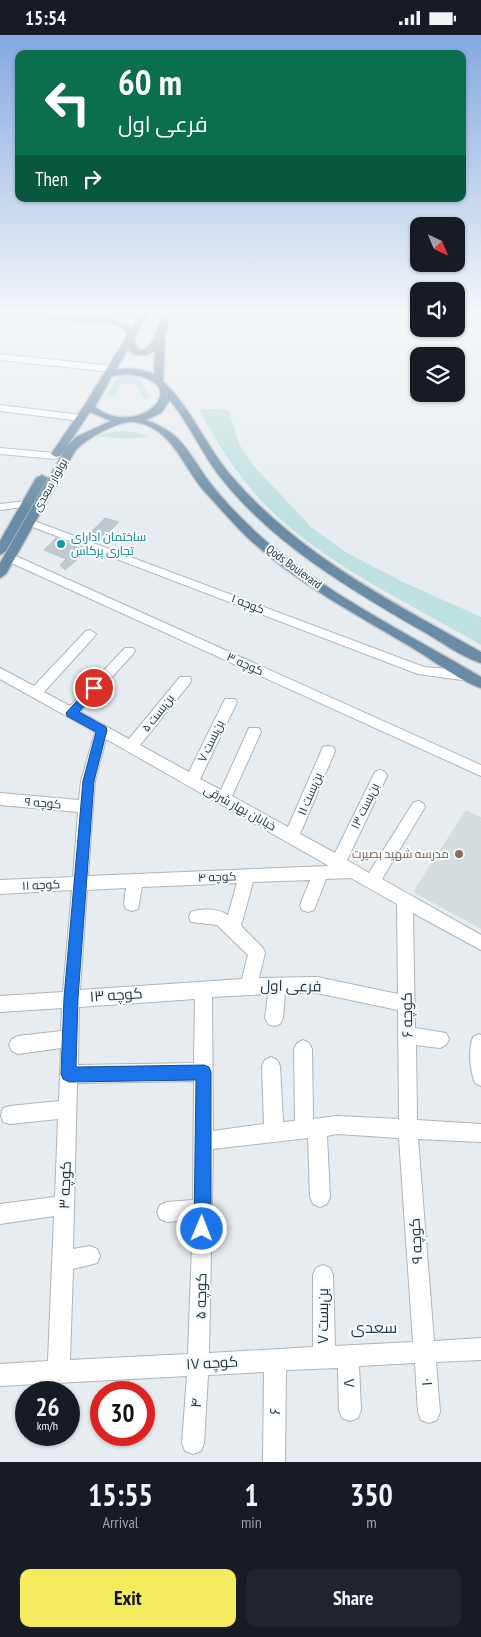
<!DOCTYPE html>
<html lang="en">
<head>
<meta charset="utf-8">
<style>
  body { margin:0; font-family:"PT Sans Narrow",Cairo,sans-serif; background:#20242c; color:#f1f3f6; height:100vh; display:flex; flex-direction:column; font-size:19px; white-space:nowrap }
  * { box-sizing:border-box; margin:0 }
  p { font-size:16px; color:#9ea1a6 }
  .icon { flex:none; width:28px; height:28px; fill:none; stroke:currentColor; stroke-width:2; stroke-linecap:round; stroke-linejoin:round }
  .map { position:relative; height:1427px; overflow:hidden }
  .panel { display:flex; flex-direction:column; background:#171b24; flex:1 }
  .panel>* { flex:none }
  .guide { position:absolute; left:15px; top:15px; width:451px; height:152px; border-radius:10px; box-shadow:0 1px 4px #0004; background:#0b6e4f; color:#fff; overflow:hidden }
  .needle { width:32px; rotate:136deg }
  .controls { position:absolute; left:410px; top:182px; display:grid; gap:10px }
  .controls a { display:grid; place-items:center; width:55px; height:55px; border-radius:10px; background:#171b24; box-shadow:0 1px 4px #0004; font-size:25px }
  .speed { position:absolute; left:15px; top:1346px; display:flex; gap:10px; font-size:25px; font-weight:700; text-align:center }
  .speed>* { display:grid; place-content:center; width:65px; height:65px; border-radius:50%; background:#171b24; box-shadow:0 1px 4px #0004; line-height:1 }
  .speed small { font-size:12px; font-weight:400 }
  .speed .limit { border:8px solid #d22; background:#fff; color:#111 }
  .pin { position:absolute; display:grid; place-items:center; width:42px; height:42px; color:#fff; margin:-21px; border:2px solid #fff; border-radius:50%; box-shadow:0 1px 5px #0007 }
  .me { position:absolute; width:55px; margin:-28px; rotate:1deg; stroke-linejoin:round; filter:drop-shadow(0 0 4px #0008) }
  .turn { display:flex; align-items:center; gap:18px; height:105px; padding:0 20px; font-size:22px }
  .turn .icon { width:65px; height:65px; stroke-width:2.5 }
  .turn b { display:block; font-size:35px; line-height:42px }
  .then { display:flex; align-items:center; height:48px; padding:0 20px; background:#0003; gap:10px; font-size:19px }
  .eta { display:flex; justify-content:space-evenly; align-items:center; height:85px; text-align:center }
  .eta b { font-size:30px; font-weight:700; line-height:35px }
  .action { display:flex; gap:10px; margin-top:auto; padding:10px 20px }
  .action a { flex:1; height:58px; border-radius:10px; background:#f4ea5e; color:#111; font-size:20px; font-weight:700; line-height:58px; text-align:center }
  .action a+a { background:#20242c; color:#f1f3f6 }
  .status { display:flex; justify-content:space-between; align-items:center; height:35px; padding:0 25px; background:#171b24; direction:ltr }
  .status svg { height:14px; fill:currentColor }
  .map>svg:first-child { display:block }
  .built { fill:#d4dcdf }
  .green { fill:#bee0de }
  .building { fill:#bec9cd; stroke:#b8c4c9 }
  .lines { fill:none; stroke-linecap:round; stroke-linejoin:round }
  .minor-casing { stroke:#acb5bb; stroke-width:2 }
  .major-casing { stroke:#c2c6ca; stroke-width:3 }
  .minor { fill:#fff; fill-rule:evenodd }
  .major { fill:#6a8ba5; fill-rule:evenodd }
  .route { fill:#1a73e8; stroke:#114b97 }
  .culture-dot { fill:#0f9aa8; stroke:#f6fafb; stroke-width:2 }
  .education-dot { fill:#8d6e63; stroke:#f6fafb; stroke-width:2 }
  .labels { text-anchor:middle; stroke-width:4; stroke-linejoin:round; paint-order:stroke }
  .far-street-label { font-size:11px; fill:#243542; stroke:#f6fafb }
  .culture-label { font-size:12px; fill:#0d838f; stroke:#f6fafb; text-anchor:start }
  .street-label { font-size:12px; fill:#243542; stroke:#f6fafb }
  .education-label { font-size:12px; fill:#785e54; stroke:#f6fafb; text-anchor:end }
  .near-street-label { font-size:15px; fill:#243542; stroke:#f6fafb }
  .near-neighbourhood-label { font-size:16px; fill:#1f3c54; stroke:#f6fafb }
</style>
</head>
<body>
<div class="status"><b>15:54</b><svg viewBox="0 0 49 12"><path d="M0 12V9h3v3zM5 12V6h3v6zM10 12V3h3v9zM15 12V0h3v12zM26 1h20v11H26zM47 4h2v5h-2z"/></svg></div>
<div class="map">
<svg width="481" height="1427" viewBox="0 0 481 1427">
  <rect width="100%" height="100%" fill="#e6ecef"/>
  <path class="built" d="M466,775L481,782V894L413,857Z"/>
  <g class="green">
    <path d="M120,340H132L140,343L150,363L144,364C138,352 135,346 121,350L115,360H107Z"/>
    <path d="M201,374H223L229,376L239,409L252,429L311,492L347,518L403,547L481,582V610C413,570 338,536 279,483C245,452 221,416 200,376Z"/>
    <path d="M121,396L136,397L149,402L127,404L98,401L107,398Z"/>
  </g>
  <g class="building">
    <path d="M105,483L119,487L99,507L85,503Z"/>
    <path d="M56,503L77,512L88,515L65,535L60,530L66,524L44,515Z"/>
  </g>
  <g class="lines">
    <defs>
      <g id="minor">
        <path d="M0,319L112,331L116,334L112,337L0,325Z"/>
        <path d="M0,370L81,380L86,383L81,386L0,376Z"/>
        <path d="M0,413L55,418L60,421L55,424L0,419Z"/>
        <path d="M27,466L31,467L32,469L31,471L0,475V469Z"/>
        <path d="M29,484L424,632L469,636L474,638L475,641L474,644L469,646L418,639L25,489L24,487Z"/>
        <path d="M9,518L481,730V741L5,525L3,522Z"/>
        <path d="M90,595L96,599L94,602L44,657L70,671L125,613H133L135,616L133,619L80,677L129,704L180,642H190L191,645L190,648L140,710L189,737L225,664H235L237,667L200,744L221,755L249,693H259L261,697L232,761L288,792L323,712L328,711L333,712L335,716L300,799L335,818L375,737L380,735L385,737L387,741L347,825L369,838L413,768L418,766L423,768L425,772L382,844L481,900V915L413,878L415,993L446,998L449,1004L446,1010L440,1013L416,1010L417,1085L481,1089V1107L418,1104L434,1306L481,1303V1325L436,1327L440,1377L437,1385L429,1388L421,1385L418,1377L415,1328L359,1331L361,1375L358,1383L350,1386L342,1383L339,1375L338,1333L286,1335L285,1427H263L264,1337L208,1340L204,1408L201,1416L193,1419L185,1416L182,1408L187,1341L0,1351V1329L48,1326L54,1181L0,1189V1169L55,1162L58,1084L10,1089L3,1087L1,1080L3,1073L10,1071L59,1066L61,1013L18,1019L12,1016L9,1010L12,1004L18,1001L61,996L62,973L0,977V961L63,957L72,855L0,859V845L73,842L78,777L0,770V758L79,765L81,746L95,697L0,644V633L34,651L86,596ZM106,704L329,831L88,841L95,746ZM351,843L397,869L398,959L317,942L259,943L265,918L263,913L241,891L253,847L310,845L300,870L302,875L308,877L314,875L326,844ZM237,848L228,880C219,874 202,873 191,877L189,882L191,887L217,890L248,920L242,944L80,955L87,855L126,853L124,869L126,874L132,876L138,874L142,852ZM285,958H317L398,975L399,1084L337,1081L313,1084L312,1014L309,1008L303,1005L297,1008L294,1014L295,1086L283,1087L280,1031L277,1025L271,1022L265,1025L262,1031L264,1089L213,1096L212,962L268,959L265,983L268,989L274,991L280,989L283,983ZM195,964L194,1028L78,1030L79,972ZM194,1046L193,1165L167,1167L160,1170L157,1177L160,1184L167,1187L193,1185L188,1319L70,1325L73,1234L97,1228L100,1221L97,1214L90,1211L73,1214L77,1048ZM337,1099L399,1103L413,1307L335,1311L333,1240L330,1233L323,1230L316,1233L313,1240V1312L209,1318L213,1114L308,1103L310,1162L313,1169L320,1172L327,1169L330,1162L327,1101Z"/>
        <path d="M479,999L481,1000V1051L475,1048C470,1036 468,1014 473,1002Z"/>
      </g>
      <g id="major">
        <path d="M37,280C64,280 109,278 132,292L140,280H148L134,304L138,314L143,315C156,308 157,293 161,280H169L165,301L163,346C192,374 207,414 234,444C301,521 394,568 481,617V628C461,622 442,607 424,597C353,556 278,512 225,448C203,422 191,391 170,365L161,378L146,385C186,400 187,418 211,449C224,466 242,484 258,499C322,557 407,598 481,642V653C462,647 434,626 416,615C359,581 298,549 249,504C234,490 220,473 205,457C183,433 173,393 135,387C118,385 86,404 75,416L6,539L0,543V528L64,416L60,421L56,422L51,419L84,371L127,301L125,295L117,290L41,283ZM128,314L131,318C140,321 147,322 155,315L154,339C141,334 130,332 116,335ZM126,339C200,346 138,406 95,372L112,341ZM90,377L111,386L76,402L67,411Z"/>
        <path d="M42,440L48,443L6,516L0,520V506L36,443Z"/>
      </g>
    </defs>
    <use href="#minor" class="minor-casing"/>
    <use href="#major" class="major-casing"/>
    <use href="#minor" class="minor"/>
    <use href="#major" class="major"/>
  </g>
  <linearGradient id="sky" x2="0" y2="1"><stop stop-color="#83a9e0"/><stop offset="0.58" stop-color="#f4f6f8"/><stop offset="1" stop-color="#f4f6f8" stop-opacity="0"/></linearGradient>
  <rect width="481" height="479" fill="url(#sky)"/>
  <path class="route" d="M94,649L100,653L79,677L106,692L107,695L94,746L78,963L76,1032L204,1030L209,1032L211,1037V1194L208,1199L202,1202L196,1199L194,1194L196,1045L69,1047L63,1044L61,1039L64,963L83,746L96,697L67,681L66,678L90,651Z"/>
  <circle class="culture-dot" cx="61" cy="509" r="5"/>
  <circle class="education-dot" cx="459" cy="819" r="5"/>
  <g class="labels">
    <g class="far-street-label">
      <text transform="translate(50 450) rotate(-61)" y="4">بولوار سعدی</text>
    </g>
    <g class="culture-label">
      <text x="71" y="506">ساختمان ادارای<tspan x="71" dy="14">تجاری پرکاس</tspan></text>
    </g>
    <g class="street-label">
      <text transform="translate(294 532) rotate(36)" y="4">Qods Boulevard</text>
      <text transform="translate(248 569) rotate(21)" y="4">کوچه ۱</text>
      <text transform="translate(245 629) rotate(24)" y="4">کوچه ۳</text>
      <text transform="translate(158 678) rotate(-52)" y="4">بن‌بست ۵</text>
      <text transform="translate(211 706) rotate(-64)" y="4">بن‌بست ۷</text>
      <text transform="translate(310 759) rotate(-67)" y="4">بن‌بست ۱۱</text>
      <text transform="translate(43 768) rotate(5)" y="4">کوچه ۹</text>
      <text transform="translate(365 771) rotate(-64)" y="4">بن‌بست ۱۳</text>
      <text transform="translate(240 773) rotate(29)" y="4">خیابان بهار شرقی</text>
      <text transform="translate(217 842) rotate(-2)" y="4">کوچه ۴</text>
      <text transform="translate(41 850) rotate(-3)" y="4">کوچه ۱۱</text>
    </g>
    <g class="education-label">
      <text x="449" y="823">مدرسه شهید بصیرت</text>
    </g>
    <g class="near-street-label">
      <text transform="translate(291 951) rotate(1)" y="5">فرعی اول</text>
      <text transform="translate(116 960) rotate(-4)" y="5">کوچه ۱۳</text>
      <text transform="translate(407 980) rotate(-91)" y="5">کوچه ۶</text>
      <text transform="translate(65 1150) rotate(-88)" y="5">کوچه ۳</text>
      <text transform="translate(416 1206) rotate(-94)" y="5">کوچه ۹</text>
      <text transform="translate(201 1261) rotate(-89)" y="5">کوچه ۵</text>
      <text transform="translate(323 1281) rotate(-90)" y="5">بن‌بست ۷</text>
      <text transform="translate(212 1328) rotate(-3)" y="5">کوچه ۱۷</text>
      <text transform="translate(427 1347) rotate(-94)" y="5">۱۰</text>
      <text transform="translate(349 1348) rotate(-93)" y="5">۸</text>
      <text transform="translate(196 1368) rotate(-86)" y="5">۴</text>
      <text transform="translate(275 1376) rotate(-89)" y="5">۶</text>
    </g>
    <g class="near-neighbourhood-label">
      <text x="374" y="1298">سعدی</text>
    </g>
  </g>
</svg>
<div class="controls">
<a><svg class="needle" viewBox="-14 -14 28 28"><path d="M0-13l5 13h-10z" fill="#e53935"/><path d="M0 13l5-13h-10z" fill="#9ea1a6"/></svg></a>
<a><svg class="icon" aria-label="sound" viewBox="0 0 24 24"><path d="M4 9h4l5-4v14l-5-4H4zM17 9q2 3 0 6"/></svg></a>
<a><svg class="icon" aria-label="layers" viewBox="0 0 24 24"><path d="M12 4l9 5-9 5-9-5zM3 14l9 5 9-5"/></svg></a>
</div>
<div class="speed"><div>26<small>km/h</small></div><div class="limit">30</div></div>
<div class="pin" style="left:94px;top:653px;background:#d93025"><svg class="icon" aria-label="arrive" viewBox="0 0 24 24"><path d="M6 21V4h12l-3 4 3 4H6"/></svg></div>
<svg class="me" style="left:202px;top:1194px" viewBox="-20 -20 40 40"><circle r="17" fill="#1a73e8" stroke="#fff" stroke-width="3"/><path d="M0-11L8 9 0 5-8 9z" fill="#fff"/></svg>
<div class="guide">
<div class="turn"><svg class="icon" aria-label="left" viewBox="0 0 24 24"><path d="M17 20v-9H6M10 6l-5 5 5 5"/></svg><div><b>60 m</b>فرعی اول</div></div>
<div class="then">Then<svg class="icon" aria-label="right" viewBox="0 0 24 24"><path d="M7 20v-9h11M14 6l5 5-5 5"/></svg></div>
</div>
</div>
<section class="panel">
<div class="eta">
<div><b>15:55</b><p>Arrival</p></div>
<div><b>1</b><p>min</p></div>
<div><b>350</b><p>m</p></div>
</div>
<div class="action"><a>Exit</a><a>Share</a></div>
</section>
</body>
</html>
